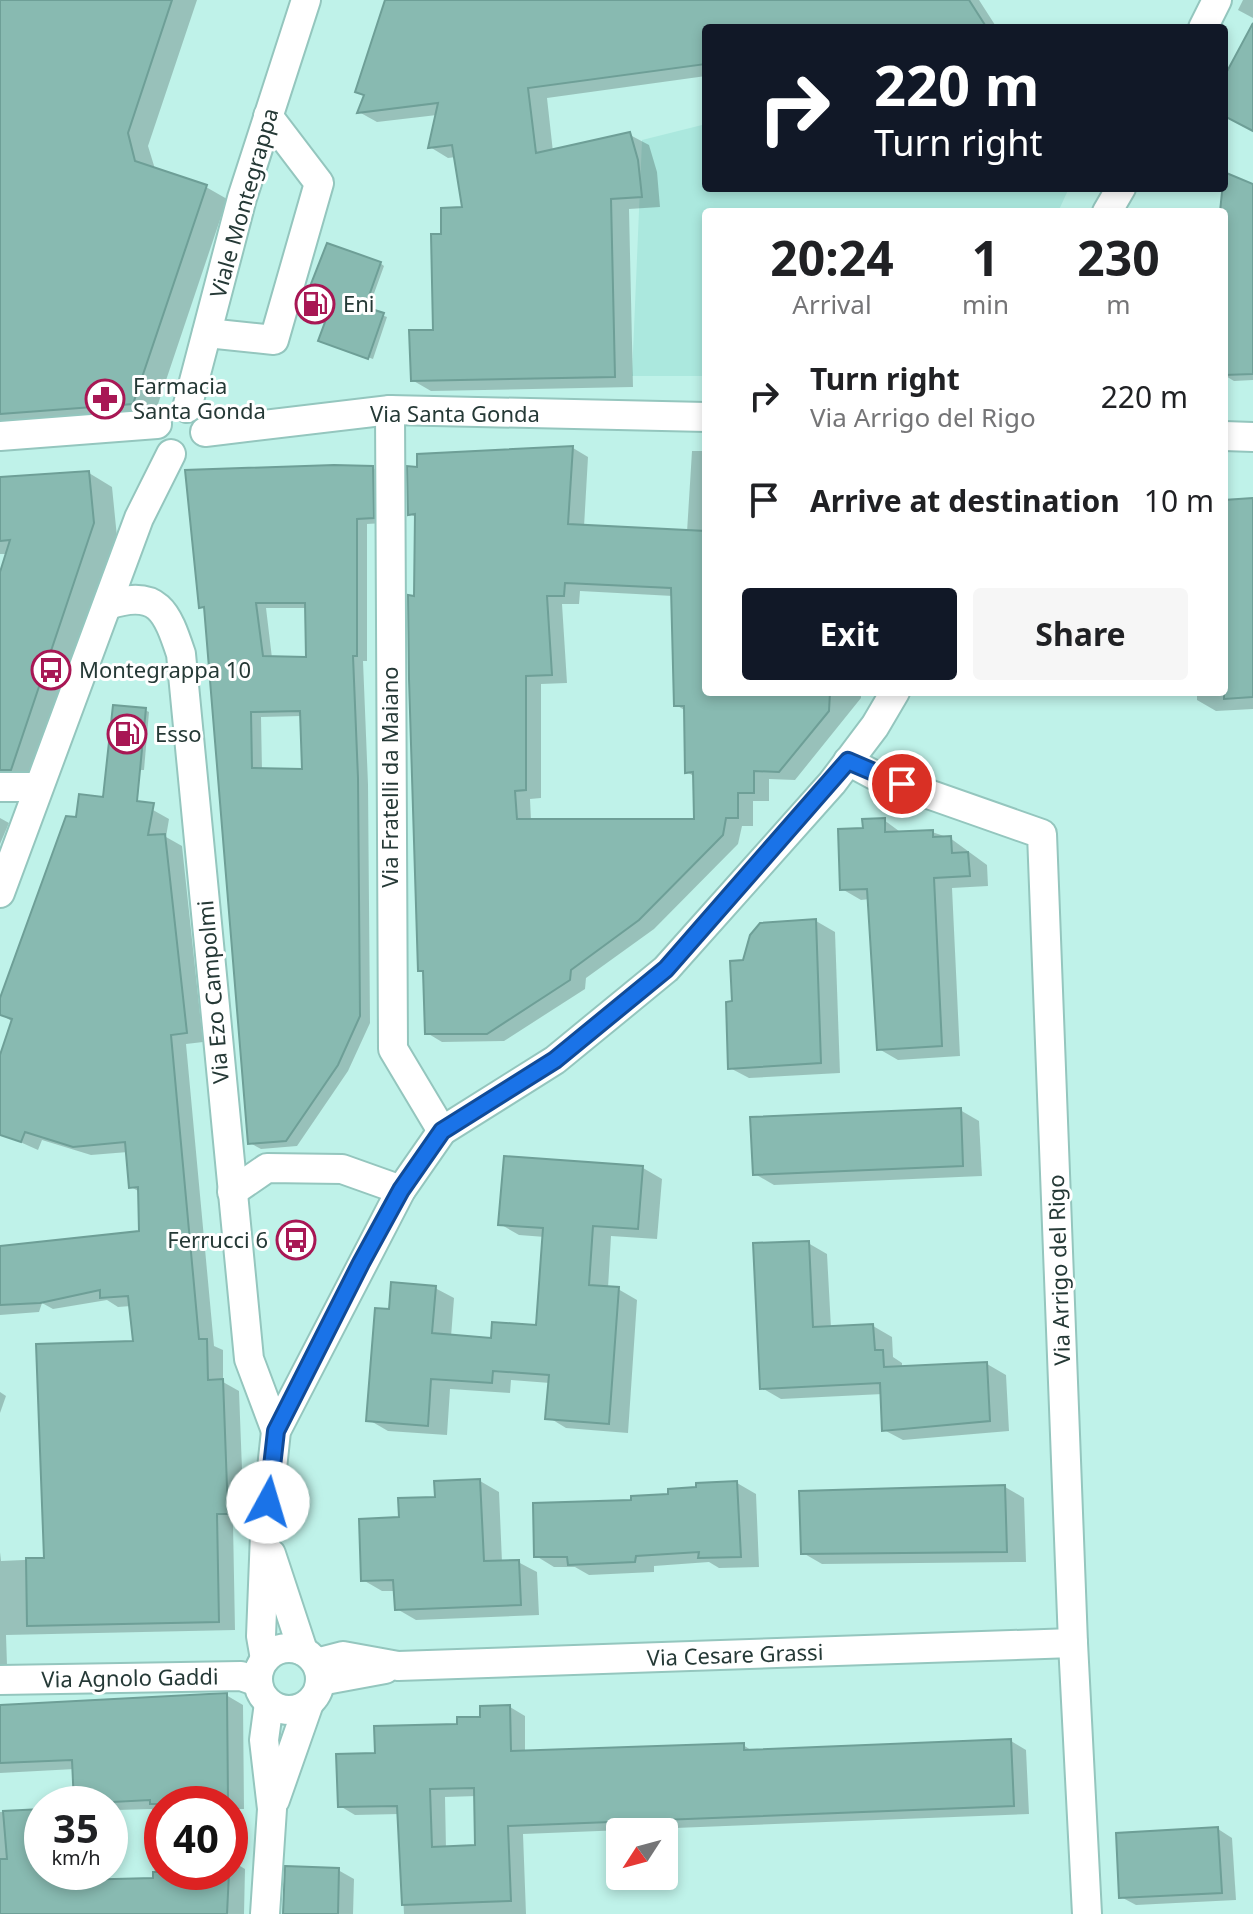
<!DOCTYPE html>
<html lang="en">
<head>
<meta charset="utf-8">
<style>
  body { margin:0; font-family:"Noto Sans",sans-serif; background:#f6f6f6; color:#202124; height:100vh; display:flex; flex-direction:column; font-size:30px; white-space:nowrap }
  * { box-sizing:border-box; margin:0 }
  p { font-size:26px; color:#757577 }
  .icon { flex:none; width:44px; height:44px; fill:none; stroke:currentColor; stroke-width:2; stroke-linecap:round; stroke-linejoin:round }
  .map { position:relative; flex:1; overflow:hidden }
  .panel { position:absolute; left:702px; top:208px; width:526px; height:488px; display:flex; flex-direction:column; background:#fff; border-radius:8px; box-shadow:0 4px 12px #0003 }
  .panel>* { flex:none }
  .top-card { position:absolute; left:702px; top:24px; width:526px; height:168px; border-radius:8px; box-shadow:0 4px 12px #0003; background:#111827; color:#fff; overflow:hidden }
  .needle { width:52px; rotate:234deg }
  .tools { position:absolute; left:606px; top:1818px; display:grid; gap:16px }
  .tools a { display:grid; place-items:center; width:72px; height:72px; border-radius:8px; background:#fff; box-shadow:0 4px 12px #0003; font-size:40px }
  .speed { position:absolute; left:24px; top:1786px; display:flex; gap:16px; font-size:40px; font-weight:700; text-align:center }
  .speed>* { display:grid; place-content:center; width:104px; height:104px; border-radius:50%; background:#fff; box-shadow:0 4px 12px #0003; line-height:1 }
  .speed small { font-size:20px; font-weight:400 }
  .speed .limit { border:12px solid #d22; background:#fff; color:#111 }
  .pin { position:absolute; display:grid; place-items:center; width:68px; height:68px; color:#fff; margin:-34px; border:4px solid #fff; border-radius:50%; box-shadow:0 2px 8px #0007 }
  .me { position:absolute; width:88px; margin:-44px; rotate:6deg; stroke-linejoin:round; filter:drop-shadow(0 0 6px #0008) }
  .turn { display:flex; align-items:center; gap:28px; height:168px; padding:0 40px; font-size:36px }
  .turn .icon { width:104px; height:104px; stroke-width:2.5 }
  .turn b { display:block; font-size:56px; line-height:68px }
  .eta { display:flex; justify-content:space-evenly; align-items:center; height:136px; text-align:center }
  .eta b { font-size:48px; font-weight:700; line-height:56px }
  .primary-button { display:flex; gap:16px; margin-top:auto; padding:16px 40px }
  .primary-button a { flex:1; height:92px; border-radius:8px; background:#111827; color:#fff; font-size:32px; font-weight:700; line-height:92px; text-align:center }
  .primary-button a+a { background:#f6f6f6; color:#202124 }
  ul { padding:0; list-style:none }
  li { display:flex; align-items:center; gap:24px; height:104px; padding:0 40px }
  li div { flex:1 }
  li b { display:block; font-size:30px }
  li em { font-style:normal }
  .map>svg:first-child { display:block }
  .built { fill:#abe8de }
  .shadow { fill:#0003; fill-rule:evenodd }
  .building { fill:#88bab1; stroke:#6e9f97; stroke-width:2; fill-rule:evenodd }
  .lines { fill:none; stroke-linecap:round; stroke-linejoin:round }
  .minor-casing { stroke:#94c6be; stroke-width:32 }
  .minor { stroke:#fff; stroke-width:28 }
  .route-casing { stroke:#114b97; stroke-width:20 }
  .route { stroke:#1a73e8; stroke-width:14 }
  .labels { text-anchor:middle; stroke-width:6; stroke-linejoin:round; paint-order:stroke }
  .street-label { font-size:22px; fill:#253936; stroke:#fff }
  .poi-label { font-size:22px; fill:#253936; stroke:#fff; text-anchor:start }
</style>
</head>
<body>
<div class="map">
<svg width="1253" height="1914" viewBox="0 0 1253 1914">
  <rect width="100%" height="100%" fill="#bff2e9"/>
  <path class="built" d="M706,124V188H1069L1058,212H706V376H632L642,140Z"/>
  <g class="shadow">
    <path d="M0,0H197L148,146L155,169L206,187L227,199L154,416L0,426Z"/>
    <path d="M387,0H979L997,28H706V76L547,98L553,152L630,135L649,145L657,172L660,207L629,209L633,387L431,391L412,380L435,332L443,236L464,209L456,157L448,158L430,147L437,115L377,122L359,112L366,96L357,91Z"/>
    <path d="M1243,0H1253V18L1238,10Z"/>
    <path d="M1253,186V380L1234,381L1224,375L1222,188Z"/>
    <path d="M380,263L384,266L368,310L387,317L373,359L325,342L328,321Z"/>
    <path d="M573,448L588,457L584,527L687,532L692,451H706V692H861V698L795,780L769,779V801H753V826H742L738,844L654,929L586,978L585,989L504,1041L442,1042L427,1033L425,972L420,970L417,518L410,514ZM580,591L673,596L676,705L686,711L687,772L695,777L696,821H531L530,799L541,798V684L567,683L562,604H579Z"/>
    <path d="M373,468L383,474L384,523L367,524V661H363L368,784L370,1023L348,1071L297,1146L261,1149L250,1143L206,609L201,606ZM266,608H307L308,659L272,658ZM302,716L304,771L262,770L261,717Z"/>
    <path d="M89,473L112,487L117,537L34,781H0V578L8,554H0V479Z"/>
    <path d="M1253,500V709L1216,711L1197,700V692H1224V502Z"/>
    <path d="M145,710L149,712L144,770H112Z"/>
    <path d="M153,810L169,819L166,837L182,846L203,1042L186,1044L214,1346L223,1350V1382L239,1391L244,1522L233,1523L235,1630L6,1635L7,1665H0V1552L1,1561L46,1559L135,1343L131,1306L118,1307L107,1300L53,1309L42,1303L39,1312L0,1315V1248L141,1233L140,1192L131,1187L128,1152L91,1155L42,1140L38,1150L0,1133V1061L13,1022L0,1014V1002L78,812Z"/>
    <path d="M0,818L9,823L0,844Z"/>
    <path d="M884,820L903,834L932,832L950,838L987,865L988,886L952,888L960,1056L898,1060L879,1049L870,899L861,900L842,889L865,830Z"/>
    <path d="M816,921L835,932L840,1073L749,1078L730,1068L734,1002L745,962Z"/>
    <path d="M960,1110L979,1121L982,1176L774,1185L755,1174Z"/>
    <path d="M643,1168L662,1179L657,1239L611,1236L608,1288L618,1289L637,1300L628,1433L566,1428L548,1417L550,1383L511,1380L510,1393L450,1389L447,1435L388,1431L369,1420L391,1311L435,1288L454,1298L451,1337L493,1340L538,1327L545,1237L519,1235L500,1224Z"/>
    <path d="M808,1243L827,1254L831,1328L873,1326L892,1337L893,1357L902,1363V1368L987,1364L1006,1375L1009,1431L903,1440L884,1430L883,1394L781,1399L762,1388Z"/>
    <path d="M0,1392L6,1396L0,1413Z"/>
    <path d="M480,1481L499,1492L502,1562H518L537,1572L539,1615L416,1620L397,1609L396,1591H382L363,1580L401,1519Z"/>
    <path d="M737,1483L756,1494L759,1567L719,1568L709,1562L654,1566V1572L589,1575L575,1567H554L536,1556L632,1501Z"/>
    <path d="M1005,1487L1024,1498L1026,1562L822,1564L803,1553Z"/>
    <path d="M226,1695L243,1705L244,1809H230V1804H162V1872H230V1860L245,1869L244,1914H0V1812L42,1810V1872H90V1882L155,1880L152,1809L117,1810L118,1821H110V1804H76L75,1769L0,1773V1707Z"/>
    <path d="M510,1707L525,1716V1753L743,1745L754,1752L1011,1741L1026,1750L1029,1814L523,1834L526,1914H404L399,1814L355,1815L340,1806L377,1755ZM477,1796V1847L446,1849L445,1797Z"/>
    <path d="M1218,1829L1232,1838L1236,1900L1136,1905L1121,1897Z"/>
    <path d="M338,1870L354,1879L353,1914H285Z"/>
  </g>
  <g class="building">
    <path d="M0,0H172L128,133L135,161L207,185L133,404L0,414Z"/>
    <path d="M385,0H969L985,25L961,28H706V64L528,88L536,153L630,132L638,160L642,197L611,199L615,377L411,381L409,330H433L431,234H441V208L462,207L452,145L428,148L438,103L357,113L364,95L355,92Z"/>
    <path d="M1253,23V131L1224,116V77Z"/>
    <path d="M1224,172L1253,184V374L1224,375V212H1220Z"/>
    <path d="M327,243L381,262L365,307L384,313L368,359L318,341L325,322L300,312Z"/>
    <path d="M573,446L568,524L706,531V692H830L829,711L779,772L754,771V793H738V818H726L723,835L639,920L571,970L570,980L487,1034H425L423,971H418L409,679L408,595L414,596L415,514L408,515L407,466L417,467V454ZM565,583L671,588L674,706H684L685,773L693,772L694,819H517L515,791L526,790V676L552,675L547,596H564Z"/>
    <path d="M334,465L373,466L374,518L357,519V656H353L358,778L360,1016L338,1065L286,1141L248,1144L204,607L199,608L185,470ZM256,603H305L306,657L263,656ZM300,711L302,769L252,768L251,712Z"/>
    <path d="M89,471L94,523L11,770H0V572L10,540L0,541V477Z"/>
    <path d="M1253,498V697L1224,699V500Z"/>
    <path d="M113,705L146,708L137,801L154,803L148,835L165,834L187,1033L171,1035L199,1339H207L208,1380L223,1379L228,1514H217L219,1622L27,1626L26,1558H44L36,1344L133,1341L128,1296L100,1298V1290L40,1303L0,1305V1246L139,1231L138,1187L129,1188L125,1142L73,1147L25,1132L21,1142L0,1135V1055L12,1019L0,1015V998L66,816L76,817L79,794L103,797Z"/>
    <path d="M885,818V832L933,830V837L951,836L952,853L968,852L970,876L934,878L942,1046L877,1050L867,889L840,890L838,829L863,828L862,819Z"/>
    <path d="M816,919L821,1063L728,1069L726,1002L732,1001L730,961L743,960L750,935L760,923Z"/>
    <path d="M961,1108L963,1166L753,1175L750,1117Z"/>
    <path d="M504,1156L643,1166L638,1229L593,1226L589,1285L619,1287L609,1424L545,1419L549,1375L493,1371L492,1383L431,1379L428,1426L366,1421L375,1308L389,1309L391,1282L436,1286L432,1333L491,1338L492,1322L536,1325L543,1228L498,1225Z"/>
    <path d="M809,1241L813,1327L873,1324L875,1350H883L884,1367L987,1362L990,1421L882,1431L880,1383L760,1389L753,1243Z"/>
    <path d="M480,1479L484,1561L519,1560L521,1605L395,1610L393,1580L361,1581L359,1519L399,1517L398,1498L435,1497L434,1481Z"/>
    <path d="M737,1481L741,1557L698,1558L699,1552L636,1556L635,1562L568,1565L567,1557H534L533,1503L631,1500V1496L668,1494V1489L696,1487V1483Z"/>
    <path d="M1005,1485L1007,1552L801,1554L799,1491Z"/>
    <path d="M227,1693L228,1801L208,1800V1804H150V1800L74,1804L72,1760L0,1763V1705Z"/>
    <path d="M510,1705L511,1751L744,1743V1750L1011,1739L1014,1806L508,1826L511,1901L402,1905L397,1806L338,1807L336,1754L375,1753L374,1726L457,1724V1717H480V1706ZM474,1788L475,1845L432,1847L430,1789Z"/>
    <path d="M42,1809V1872H74L75,1880L153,1878V1872H229L227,1914H0V1859H7L3,1811Z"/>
    <path d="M1218,1827L1222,1893L1119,1898L1116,1833Z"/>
    <path d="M285,1866L339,1868L338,1914H283Z"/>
  </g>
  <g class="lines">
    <defs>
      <g id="minor">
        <path d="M1203,28L1217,0"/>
        <path d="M1107,212L1121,188"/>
        <path d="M207,333L274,340L319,183L268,116"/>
        <path d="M187,408L242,198L306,0"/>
        <path d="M390,410L393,1049L442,1131"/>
        <path d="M205,432L390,410L706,417"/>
        <path d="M0,436L157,424"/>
        <path d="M1224,436L1253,437"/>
        <path d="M108,605C158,588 167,612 181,654L249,1359L276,1431"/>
        <path d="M848,761L874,775L1042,834L1073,1643L1087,1914"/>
        <path d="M0,787H36"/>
        <path d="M0,893L139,518L171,454"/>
        <path d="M232,1192L267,1168L342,1169L401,1190"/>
        <path d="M271,1554L303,1651"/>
        <circle cx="289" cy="1679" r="31"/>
        <path d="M265,1659L261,1636L265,1534L276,1431L401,1190L442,1131L555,1060L666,969L832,783L875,726L895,692"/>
        <path d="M316,1663L343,1656L398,1666L1073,1643"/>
        <path d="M0,1680L241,1676L258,1682"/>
        <path d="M320,1681L385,1669"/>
        <path d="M275,1800L309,1703"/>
        <path d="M265,1914L272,1809L264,1740L269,1703"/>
      </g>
    </defs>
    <use href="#minor" class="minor-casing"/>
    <use href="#minor" class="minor"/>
  </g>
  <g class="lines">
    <defs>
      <path id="route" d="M268,1502L276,1431L361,1263L401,1190L442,1131L555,1060L666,969L848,761L902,784"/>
    </defs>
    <use href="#route" class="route-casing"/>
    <use href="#route" class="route"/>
  </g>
  <defs>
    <symbol id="fuel-ring" viewBox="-11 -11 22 22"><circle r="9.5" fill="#fff" stroke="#a81754" stroke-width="1.5"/><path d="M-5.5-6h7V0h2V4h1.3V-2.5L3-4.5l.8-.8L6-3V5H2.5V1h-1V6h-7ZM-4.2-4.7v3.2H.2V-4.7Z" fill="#a81754"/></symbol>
    <symbol id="pharmacy-ring" viewBox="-11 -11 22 22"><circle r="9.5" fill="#fff" stroke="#a81754" stroke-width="1.5"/><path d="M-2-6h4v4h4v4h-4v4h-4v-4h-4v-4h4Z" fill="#a81754"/></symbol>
    <symbol id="bus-ring" viewBox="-11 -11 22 22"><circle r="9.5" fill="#fff" stroke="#a81754" stroke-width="1.5"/><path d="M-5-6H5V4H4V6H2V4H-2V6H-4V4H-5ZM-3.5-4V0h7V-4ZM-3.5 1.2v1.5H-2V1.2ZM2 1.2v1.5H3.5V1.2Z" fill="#a81754"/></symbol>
  </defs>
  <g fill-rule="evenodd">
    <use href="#fuel-ring" x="293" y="282" width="44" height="44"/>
    <use href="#pharmacy-ring" x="83" y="377" width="44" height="44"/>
    <use href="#bus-ring" x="29" y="648" width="44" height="44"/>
    <use href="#fuel-ring" x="105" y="712" width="44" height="44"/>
    <use href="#bus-ring" x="274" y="1218" width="44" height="44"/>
  </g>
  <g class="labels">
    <g class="street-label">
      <text transform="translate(244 203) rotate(-74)" y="8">Viale Montegrappa</text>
      <text x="455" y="422">Via Santa Gonda</text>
      <text transform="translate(390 777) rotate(-90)" y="8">Via Fratelli da Maiano</text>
      <text transform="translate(213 992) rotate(-95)" y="8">Via Ezo Campolmi</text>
      <text transform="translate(1059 1270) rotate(-92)" y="8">Via Arrigo del Rigo</text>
      <text transform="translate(735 1655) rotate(-2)" y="8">Via Cesare Grassi</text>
      <text transform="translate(130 1678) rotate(-1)" y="8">Via Agnolo Gaddi</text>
    </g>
    <g class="poi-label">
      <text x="343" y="312">Eni</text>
      <text x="133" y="394">Farmacia<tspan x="133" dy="25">Santa Gonda</tspan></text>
      <text x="79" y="678">Montegrappa 10</text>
      <text x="155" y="742">Esso</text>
      <text x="268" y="1248" text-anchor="end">Ferrucci 6</text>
    </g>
  </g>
</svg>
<div class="tools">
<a><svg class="needle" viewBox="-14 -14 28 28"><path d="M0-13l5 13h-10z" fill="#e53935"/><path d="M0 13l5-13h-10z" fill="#757577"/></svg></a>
</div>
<div class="speed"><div>35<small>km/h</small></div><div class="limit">40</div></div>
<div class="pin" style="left:902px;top:784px;background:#d93025"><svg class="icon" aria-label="arrive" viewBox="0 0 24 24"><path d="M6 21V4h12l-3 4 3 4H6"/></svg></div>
<svg class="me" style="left:268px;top:1502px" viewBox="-20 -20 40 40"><circle r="19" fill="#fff"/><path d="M0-13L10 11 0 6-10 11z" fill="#1a73e8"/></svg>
<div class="top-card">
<div class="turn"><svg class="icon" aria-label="right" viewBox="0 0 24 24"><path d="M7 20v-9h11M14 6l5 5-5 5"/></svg><div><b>220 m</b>Turn right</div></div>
</div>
<section class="panel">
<div class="eta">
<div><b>20:24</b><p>Arrival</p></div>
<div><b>1</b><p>min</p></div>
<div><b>230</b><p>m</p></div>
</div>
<ul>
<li><svg class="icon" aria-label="right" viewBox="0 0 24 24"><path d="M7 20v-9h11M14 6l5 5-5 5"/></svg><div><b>Turn right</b><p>Via Arrigo del Rigo</p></div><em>220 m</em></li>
<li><svg class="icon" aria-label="arrive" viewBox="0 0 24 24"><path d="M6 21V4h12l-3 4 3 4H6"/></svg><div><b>Arrive at destination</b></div><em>10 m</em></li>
</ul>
<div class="primary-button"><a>Exit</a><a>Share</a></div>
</section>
</div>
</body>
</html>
